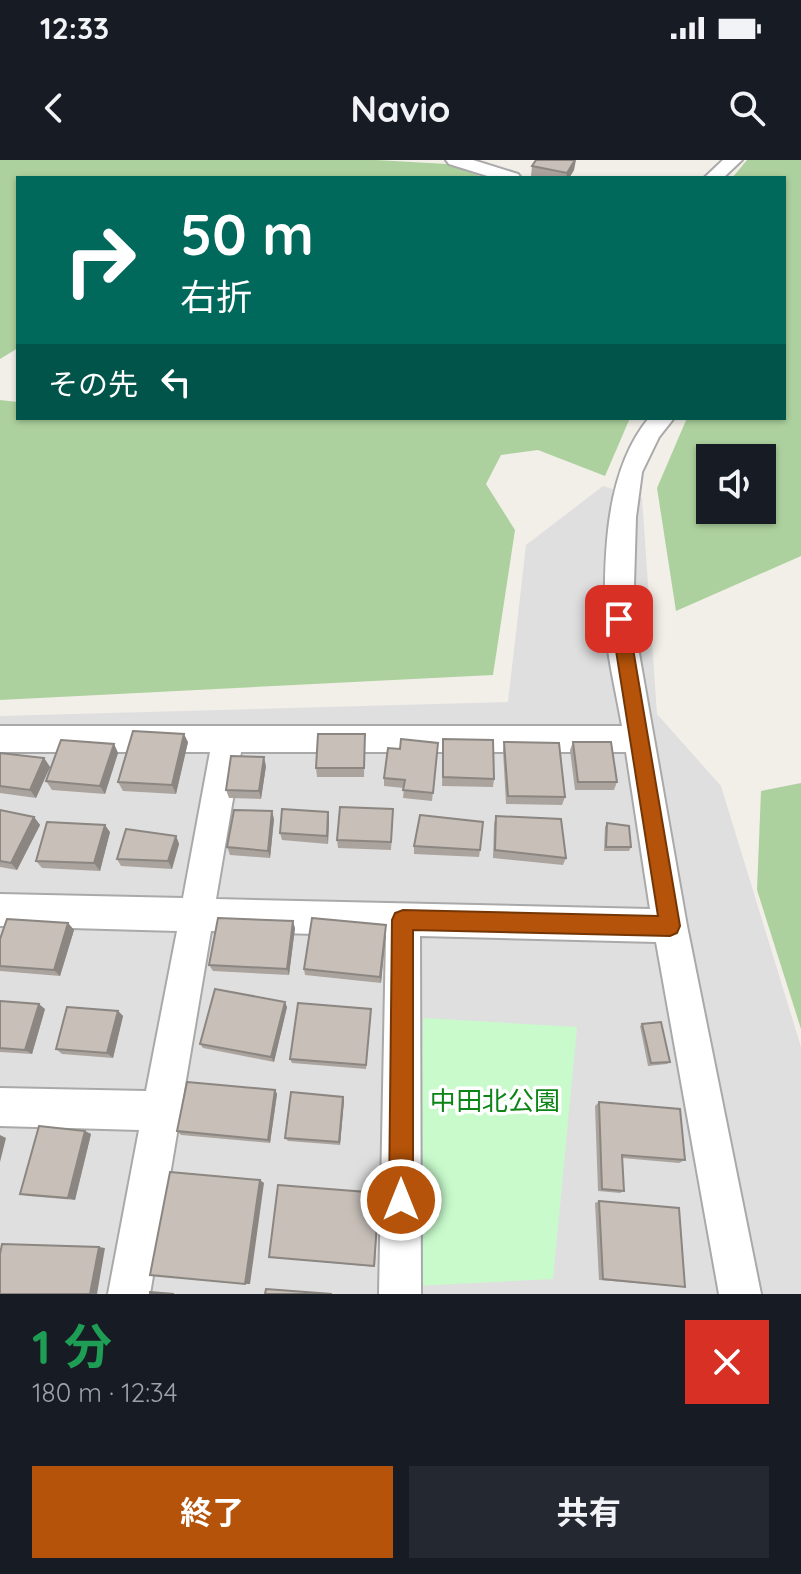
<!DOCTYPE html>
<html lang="ja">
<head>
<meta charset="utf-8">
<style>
  body { margin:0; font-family:Quicksand,"Noto Sans JP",sans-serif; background:#242831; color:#f1f3f6; height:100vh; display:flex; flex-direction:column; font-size:30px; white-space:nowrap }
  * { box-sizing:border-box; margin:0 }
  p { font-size:26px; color:#9ea1a6 }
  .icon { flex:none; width:44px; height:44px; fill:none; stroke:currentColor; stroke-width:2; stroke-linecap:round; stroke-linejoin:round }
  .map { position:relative; height:1134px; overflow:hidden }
  .side { display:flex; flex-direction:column; background:#171b24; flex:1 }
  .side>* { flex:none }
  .guide { position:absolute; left:16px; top:16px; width:770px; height:244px; border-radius:0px; box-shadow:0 2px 6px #0004; background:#00695c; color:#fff; overflow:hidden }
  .buttons { position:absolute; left:696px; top:284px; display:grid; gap:16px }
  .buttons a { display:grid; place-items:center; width:80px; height:80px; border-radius:0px; background:#171b24; box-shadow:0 2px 6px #0004; font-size:40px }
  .pin { position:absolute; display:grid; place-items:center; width:68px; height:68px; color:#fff; margin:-34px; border-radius:16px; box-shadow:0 4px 12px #0006 }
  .me { position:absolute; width:88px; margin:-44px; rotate:0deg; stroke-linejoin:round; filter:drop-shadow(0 0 6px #0008) }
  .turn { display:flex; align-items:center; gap:28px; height:168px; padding:0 32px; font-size:36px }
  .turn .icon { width:104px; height:104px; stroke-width:2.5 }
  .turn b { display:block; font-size:56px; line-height:68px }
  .then { display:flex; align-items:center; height:76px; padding:0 32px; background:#0003; gap:16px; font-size:30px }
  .round { display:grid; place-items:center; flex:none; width:84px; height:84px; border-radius:0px; background:#242831 }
  .overview { display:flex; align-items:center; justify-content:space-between; height:136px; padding:0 32px }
  h1 { font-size:48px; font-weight:700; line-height:60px; color:#1e9e55 }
  .cta { display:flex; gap:16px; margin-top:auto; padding:16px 32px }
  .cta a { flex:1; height:92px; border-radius:0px; background:#b45309; color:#fff; font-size:32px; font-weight:700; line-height:92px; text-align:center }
  .cta a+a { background:#242831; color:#f1f3f6 }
  .status { display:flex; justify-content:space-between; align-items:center; height:56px; padding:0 40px; background:#171b24; direction:ltr }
  .status svg { height:22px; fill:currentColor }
  header { display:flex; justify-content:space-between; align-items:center; height:104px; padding:0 32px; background:#171b24; font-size:36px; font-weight:700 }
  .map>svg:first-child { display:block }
  .residential { fill:#e0dfdf }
  .forest { fill:#add19e; fill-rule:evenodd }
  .park { fill:#c8facc }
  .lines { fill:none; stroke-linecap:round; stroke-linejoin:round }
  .street-casing { stroke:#a9a9a9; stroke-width:4 }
  .street { fill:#fff; fill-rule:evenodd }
  .wall { fill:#aba49e }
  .shaded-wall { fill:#8b8681 }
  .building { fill:#c7bfb8; stroke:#8b8681; stroke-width:2 }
  .route { fill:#b45309; stroke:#753606; stroke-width:2 }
  .labels { text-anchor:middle; stroke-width:7; stroke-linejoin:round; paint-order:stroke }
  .near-park-label { font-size:26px; fill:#0c8416; stroke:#fff }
</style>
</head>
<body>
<div class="status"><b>12:33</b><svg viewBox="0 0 49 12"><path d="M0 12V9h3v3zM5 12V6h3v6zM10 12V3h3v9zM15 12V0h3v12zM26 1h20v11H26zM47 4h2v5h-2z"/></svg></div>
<header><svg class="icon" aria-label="back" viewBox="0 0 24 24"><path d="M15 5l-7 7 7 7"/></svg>Navio<svg class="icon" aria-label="search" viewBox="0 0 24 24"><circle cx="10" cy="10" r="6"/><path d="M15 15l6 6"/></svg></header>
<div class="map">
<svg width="801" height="1134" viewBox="0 0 801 1134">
  <rect width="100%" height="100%" fill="#f2efe9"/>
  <path class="residential" d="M603,326L642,338L657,554L721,626L801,887V1134H0V556L508,542L526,385Z"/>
  <g class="forest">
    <path d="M0,0H376L447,4L485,18H18V188L0,199Z"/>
    <path d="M747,0H801V396L676,451L657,328L687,258H784V18H732ZM762,298V350H710V298Z"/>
    <path d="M0,240L18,242V258H630L605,316L538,290L501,295L486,324L515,370L493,515L0,540Z"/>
    <path d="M801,623V869L757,730L761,631Z"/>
  </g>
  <path class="park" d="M423,858L577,867L553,1119L415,1126Z"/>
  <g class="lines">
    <defs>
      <g id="street">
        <path d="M446,0H473L518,14L521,18H494L449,4Z"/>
        <path d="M723,0H742L723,18H704Z"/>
        <path d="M649,258H674L659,277L642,312L636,357L633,459L687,766L761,1134H719L656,782L420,776L421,1134H379L386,776L211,771L150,1134H108L139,970L0,966V928L146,931L177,771L0,766V734L183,738L210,592H0V566H622C616,531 606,493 605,457C604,391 606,310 649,258ZM241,592H626L650,749L216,739Z"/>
      </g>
    </defs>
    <use href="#street" class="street-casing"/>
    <use href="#street" class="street"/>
  </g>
  <g class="wall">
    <path d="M532,6L574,10L569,18H540L531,16Z"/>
    <path d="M365,574L364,617H317L316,608Z"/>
    <path d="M188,582L176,634L123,631L118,622Z"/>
    <path d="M504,582L565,637L562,645L506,644L503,591Z"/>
    <path d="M573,582L617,622L614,630H575L570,590Z"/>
    <path d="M438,583L432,641L403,638L404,628L384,626V618L400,589Z"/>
    <path d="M114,584L118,593L105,634L52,630L46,621Z"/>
    <path d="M443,588L494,619L493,627L442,626Z"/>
    <path d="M0,593L44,598L50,607L36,638L0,633Z"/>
    <path d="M266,606L261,639L229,638L226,630Z"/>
    <path d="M0,650L34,657L40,665L17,710L0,707Z"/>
    <path d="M328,652L329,660L328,684L282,680L280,673Z"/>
    <path d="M496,656L566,698L563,705L493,698L494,664Z"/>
    <path d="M393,657L391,690L338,688L337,680Z"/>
    <path d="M274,659L270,698L230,695L227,687Z"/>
    <path d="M607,663L631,687L629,691H604L605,667Z"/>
    <path d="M110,672L100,711L42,708L36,701Z"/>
    <path d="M176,676L179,684L172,709L121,706L117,699Z"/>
    <path d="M414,686L480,690L479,697L414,694Z"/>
    <path d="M68,763L74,770L60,816L0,811V779Z"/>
    <path d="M386,765L381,823L305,815L304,809Z"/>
    <path d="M295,768L289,815L213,811L209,805Z"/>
    <path d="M0,841L45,849L32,894L0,892Z"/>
    <path d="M287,847L274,902L203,888L200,884Z"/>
    <path d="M118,851L123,856L113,898L62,894L56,889Z"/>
    <path d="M371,854L366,909L292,903L290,899Z"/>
    <path d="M642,864L670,902L667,904L648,906L640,866Z"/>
    <path d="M275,930L277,934L270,983L181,975L177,971Z"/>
    <path d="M343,937L344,941L340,985L288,981L285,978Z"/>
    <path d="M599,942L685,1000L679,1003L622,998L624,1031L620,1033L598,1031L595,946Z"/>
    <path d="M85,971L91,974L75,1040L28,1036L20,1034Z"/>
    <path d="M379,1033L375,1107L269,1097Z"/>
    <path d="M599,1041L685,1127L599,1120L595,1043Z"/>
  </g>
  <g class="shaded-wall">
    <path d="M576,0L574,10L569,18H566L567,13Z"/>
    <path d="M184,574L188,582L176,634L172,625Z"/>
    <path d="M114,584L118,593L105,634L100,626Z"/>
    <path d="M264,597L266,606L261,639L259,631Z"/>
    <path d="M44,598L50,607L36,638L30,630Z"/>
    <path d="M272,651L274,659L270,698L268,691Z"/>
    <path d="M328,652L329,660L328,684L327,676Z"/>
    <path d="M34,657L40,665L17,710L11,703Z"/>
    <path d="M105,665L110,672L100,711L94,703Z"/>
    <path d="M176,676L179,684L172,709L168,701Z"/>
    <path d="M293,761L295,768L289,815L287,809Z"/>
    <path d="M68,763L74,770L60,816L54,810Z"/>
    <path d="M386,765V772L381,823L380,817Z"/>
    <path d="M285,842L287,847L274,902L271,897Z"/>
    <path d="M39,844L45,849L32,894L25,890Z"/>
    <path d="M118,851L123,856L113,898L107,893Z"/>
    <path d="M275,930L277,934L270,983L268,980Z"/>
    <path d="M343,937L344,941L340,985L339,982Z"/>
    <path d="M85,971L91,974L75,1040L68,1038Z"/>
    <path d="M0,975L6,978L0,1002Z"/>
    <path d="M260,1020L264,1023L250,1124H245Z"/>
    <path d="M99,1087L105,1088L97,1134H90Z"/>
  </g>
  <g class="building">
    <path d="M536,0H575L567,13L532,6Z"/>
    <path d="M133,571L184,574L172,625L118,622Z"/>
    <path d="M318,574H365L364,608H316Z"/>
    <path d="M401,579L438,583L433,633L403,630L405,620L384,618L388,588L400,589Z"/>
    <path d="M443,579L493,580L494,619L443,617Z"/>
    <path d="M61,580L114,584L100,626L46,621Z"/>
    <path d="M504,582L559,583L565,637L508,636Z"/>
    <path d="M573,582H611L617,622H578Z"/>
    <path d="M0,593L44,598L30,630L0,626Z"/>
    <path d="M231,596L264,597L259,631L226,630Z"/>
    <path d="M340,647L393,649L391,682L337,680Z"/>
    <path d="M282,649L328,652L327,676L280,673Z"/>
    <path d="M0,650L34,657L11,703L0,701Z"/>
    <path d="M234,650L272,651L268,691L227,687Z"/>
    <path d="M420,655L483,662L480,690L414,686Z"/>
    <path d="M496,656L561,659L566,698L495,690Z"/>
    <path d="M47,662L105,665L94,703L36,701Z"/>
    <path d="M607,663L629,666L631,687H606Z"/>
    <path d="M126,669L176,676L168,701L117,699Z"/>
    <path d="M218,758L293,761L287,809L209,805Z"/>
    <path d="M312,758L386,765L380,817L304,809Z"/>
    <path d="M7,759L68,763L54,810L0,806V779Z"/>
    <path d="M215,829L285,842L271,897L200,884Z"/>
    <path d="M0,841L39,844L25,890L0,888Z"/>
    <path d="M298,843L371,849L366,905L290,899Z"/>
    <path d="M67,847L118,851L107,893L56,889Z"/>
    <path d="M661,862L670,902L651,903L642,864Z"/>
    <path d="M187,922L275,930L268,980L177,971Z"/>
    <path d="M291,932L343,937L339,982L285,978Z"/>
    <path d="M599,942L680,949L685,1000L622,995L624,1031L602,1029Z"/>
    <path d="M39,966L85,971L68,1038L20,1034Z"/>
    <path d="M170,1012L260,1020L245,1124L150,1115Z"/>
    <path d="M278,1025L379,1033L374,1106L269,1097Z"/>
    <path d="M599,1041L679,1048L685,1127L603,1119Z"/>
    <path d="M2,1084L99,1087L90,1134H0V1094Z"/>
    <path d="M266,1129L332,1134H265Z"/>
    <path d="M150,1132L174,1134H150Z"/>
  </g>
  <path class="route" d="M619,453L628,459L680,766L677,773L670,776L413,770V1040L409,1049L401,1053L392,1049L389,1040L392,760L395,753L403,750L658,756L611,459Z"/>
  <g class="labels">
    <g class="near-park-label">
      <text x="495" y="950">中田北公園</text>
    </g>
  </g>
</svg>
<div class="buttons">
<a><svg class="icon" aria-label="sound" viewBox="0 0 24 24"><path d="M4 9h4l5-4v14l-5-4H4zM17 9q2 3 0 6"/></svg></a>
</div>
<div class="pin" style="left:619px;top:459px;background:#d93025"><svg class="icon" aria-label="arrive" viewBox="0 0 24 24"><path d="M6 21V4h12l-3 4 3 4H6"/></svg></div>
<svg class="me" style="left:401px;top:1040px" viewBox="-20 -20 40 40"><circle r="17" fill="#b45309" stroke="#fff" stroke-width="3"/><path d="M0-11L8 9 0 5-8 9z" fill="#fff"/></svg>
<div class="guide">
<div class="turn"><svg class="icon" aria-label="right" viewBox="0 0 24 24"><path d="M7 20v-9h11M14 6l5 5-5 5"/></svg><div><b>50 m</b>右折</div></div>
<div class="then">その先<svg class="icon" aria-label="left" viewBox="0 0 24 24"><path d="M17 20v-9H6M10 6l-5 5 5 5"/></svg></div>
</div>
</div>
<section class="side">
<div class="overview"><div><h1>1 分</h1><p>180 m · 12:34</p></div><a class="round" style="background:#d93025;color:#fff"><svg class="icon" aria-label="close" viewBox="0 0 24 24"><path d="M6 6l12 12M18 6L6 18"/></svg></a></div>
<div class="cta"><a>終了</a><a>共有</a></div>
</section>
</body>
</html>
